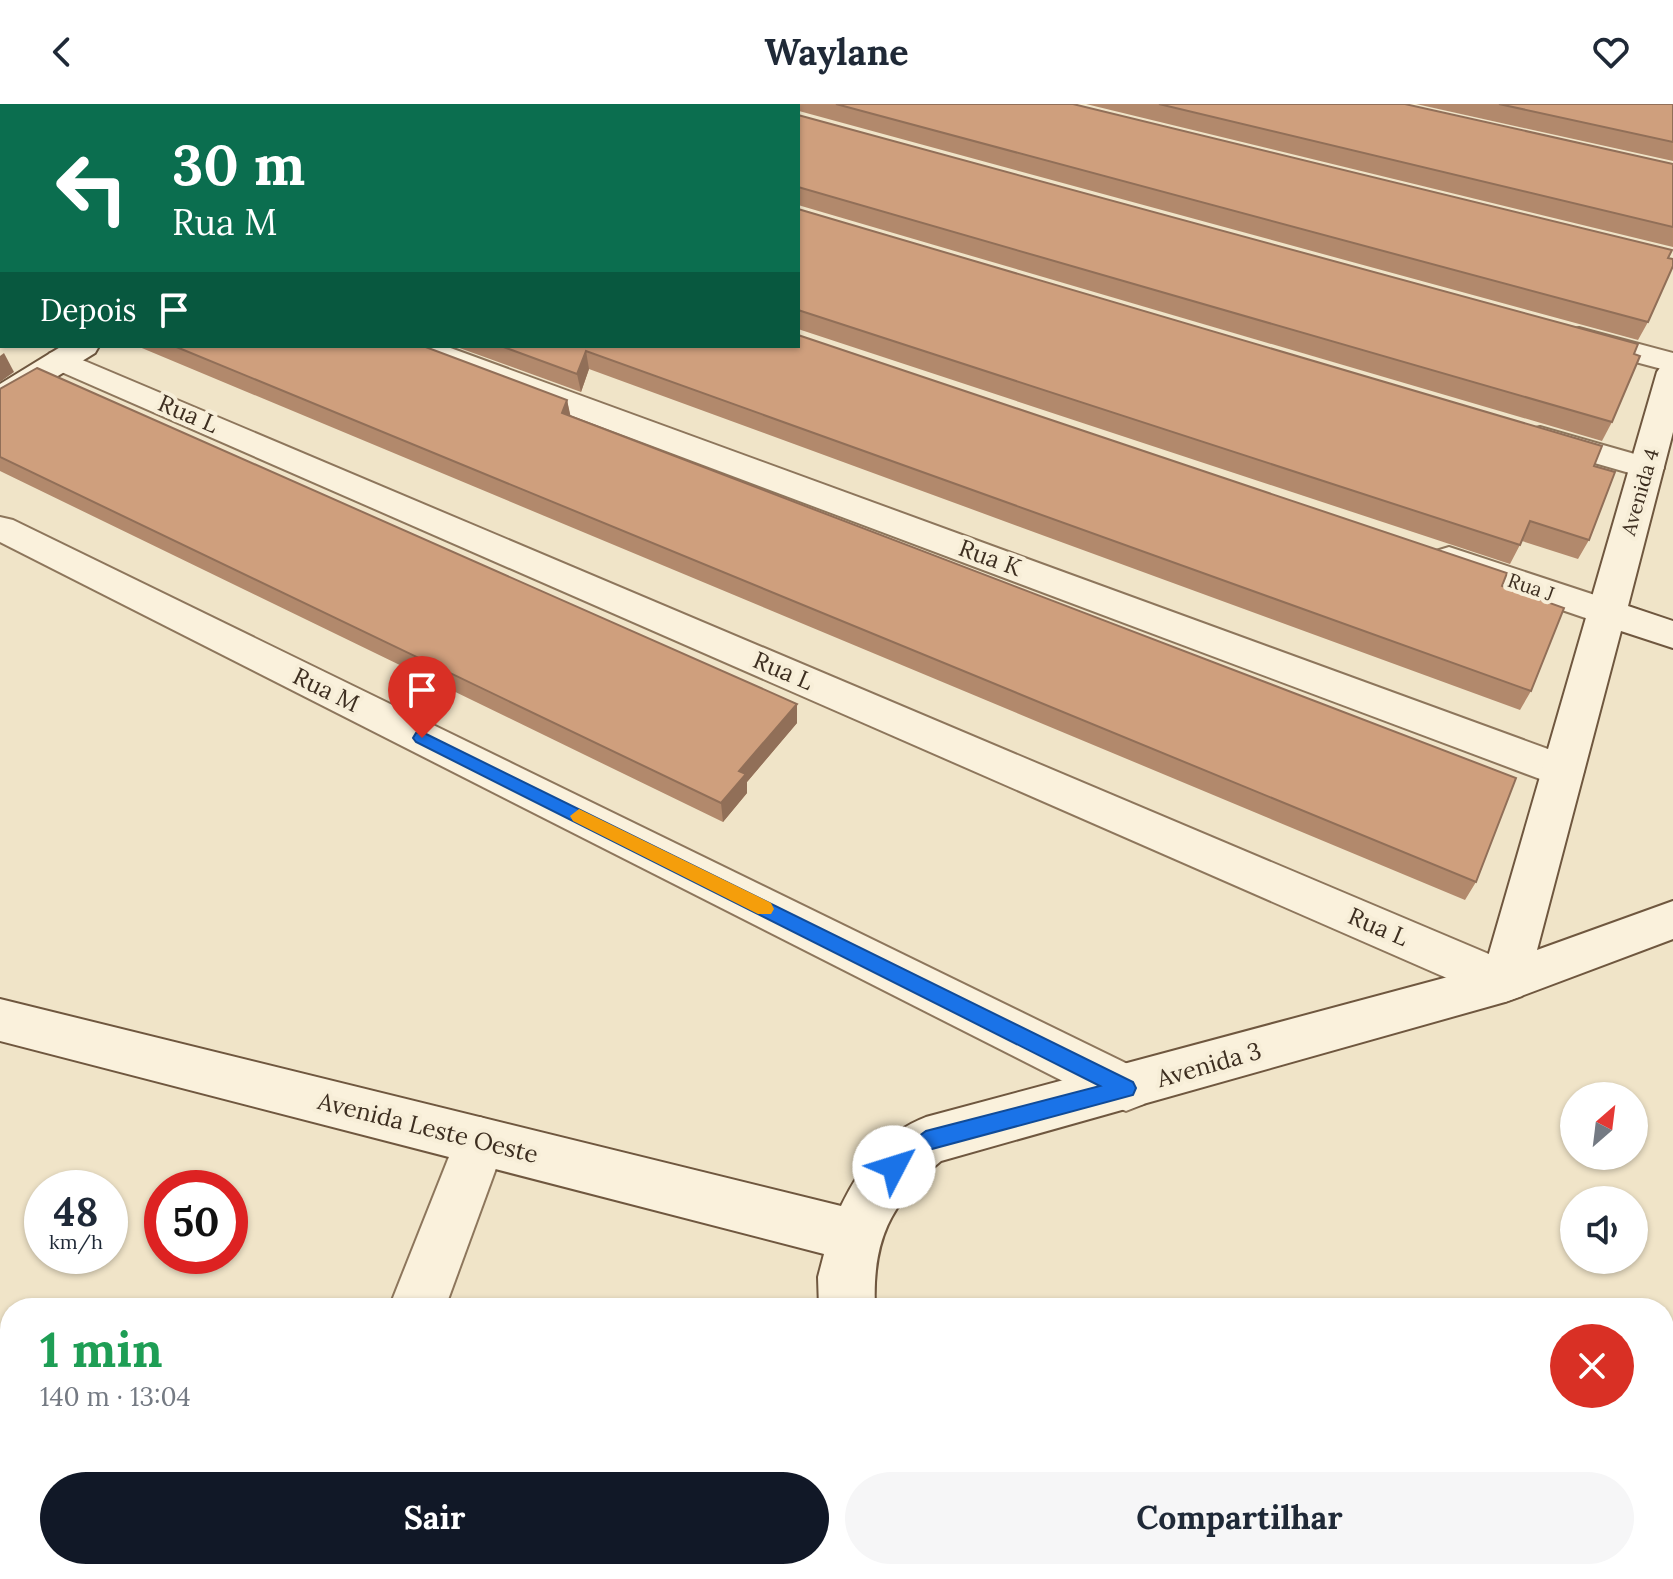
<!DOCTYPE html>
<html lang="pt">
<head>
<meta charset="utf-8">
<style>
  body { margin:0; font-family:Lora,serif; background:#f6f6f7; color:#1f2937; height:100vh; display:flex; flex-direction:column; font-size:30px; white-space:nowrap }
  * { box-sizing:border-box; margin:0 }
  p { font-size:26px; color:#747a83 }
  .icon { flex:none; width:44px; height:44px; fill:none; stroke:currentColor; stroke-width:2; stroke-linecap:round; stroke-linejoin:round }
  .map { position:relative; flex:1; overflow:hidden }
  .panel { position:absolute; left:0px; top:1194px; width:1674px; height:282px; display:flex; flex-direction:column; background:#fff; border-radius:32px 32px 0 0; box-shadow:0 2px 6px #0004 }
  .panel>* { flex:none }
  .top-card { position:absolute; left:0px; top:0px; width:800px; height:244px; box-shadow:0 2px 6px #0004; background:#0b6e4f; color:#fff; overflow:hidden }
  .needle { width:52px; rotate:28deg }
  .fabs { position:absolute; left:1560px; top:978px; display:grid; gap:16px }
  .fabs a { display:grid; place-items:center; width:88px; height:88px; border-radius:50%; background:#fff; box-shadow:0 2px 6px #0004; font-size:40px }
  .speed { position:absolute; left:24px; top:1066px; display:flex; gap:16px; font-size:40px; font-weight:700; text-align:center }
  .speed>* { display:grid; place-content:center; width:104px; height:104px; border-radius:50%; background:#fff; box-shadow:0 2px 6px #0004; line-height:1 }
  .speed small { font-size:20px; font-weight:400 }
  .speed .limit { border:12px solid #d22; background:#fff; color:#111 }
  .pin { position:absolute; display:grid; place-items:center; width:68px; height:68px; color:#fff; margin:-82px -34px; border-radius:50% 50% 50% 0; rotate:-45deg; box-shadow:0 0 8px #0007 }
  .pin .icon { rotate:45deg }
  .me { position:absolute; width:88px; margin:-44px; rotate:50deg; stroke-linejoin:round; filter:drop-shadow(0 0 6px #0008) }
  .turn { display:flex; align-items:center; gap:28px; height:168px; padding:0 40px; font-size:36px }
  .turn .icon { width:104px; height:104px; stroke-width:2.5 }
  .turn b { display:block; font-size:56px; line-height:68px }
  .then { display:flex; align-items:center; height:76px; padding:0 40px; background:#0003; gap:16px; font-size:30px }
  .round { display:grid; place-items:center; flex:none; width:84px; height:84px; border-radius:42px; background:#f6f6f7 }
  .overview { display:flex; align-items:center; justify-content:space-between; height:136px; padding:0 40px }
  h1 { font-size:48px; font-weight:800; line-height:60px; color:#1e9e55 }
  .action { display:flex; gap:16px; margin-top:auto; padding:16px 40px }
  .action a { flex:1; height:92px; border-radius:48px; background:#111827; color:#fff; font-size:32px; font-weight:800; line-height:92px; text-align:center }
  .action a+a { background:#f6f6f7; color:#1f2937 }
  header { display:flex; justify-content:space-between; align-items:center; height:104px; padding:0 40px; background:#fff; font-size:36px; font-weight:800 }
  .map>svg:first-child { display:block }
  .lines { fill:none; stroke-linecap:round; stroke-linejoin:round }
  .street-casing { stroke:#8d765c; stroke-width:4 }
  .secondary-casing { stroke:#6f573f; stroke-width:4 }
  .street { fill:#faf1dc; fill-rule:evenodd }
  .secondary { fill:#faf1dc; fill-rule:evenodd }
  .wall { fill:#b2896c }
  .shaded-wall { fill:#916f58 }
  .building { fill:#cf9f7d; stroke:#916f58; stroke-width:2 }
  .route { fill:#1a73e8; stroke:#114b97; stroke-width:2 }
  .slow { fill:#f59e0b }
  .labels { text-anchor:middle; stroke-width:8; stroke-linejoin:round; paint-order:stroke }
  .far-street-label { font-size:20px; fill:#3d2e20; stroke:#f7eed8 }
  .street-label { font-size:24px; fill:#3d2e20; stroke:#f7eed8 }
</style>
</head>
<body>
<header><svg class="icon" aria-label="back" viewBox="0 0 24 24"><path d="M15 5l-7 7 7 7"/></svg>Waylane<svg class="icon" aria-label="heart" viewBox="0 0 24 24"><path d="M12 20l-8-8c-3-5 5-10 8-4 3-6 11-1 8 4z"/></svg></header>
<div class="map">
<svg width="1673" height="1475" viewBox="0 0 1673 1475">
  <rect width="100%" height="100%" fill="#f0e4c8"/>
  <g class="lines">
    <defs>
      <g id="street">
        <path d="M1579,224L1673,249V268L1568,240L1564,233L1568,226Z"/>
        <path d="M401,242H445L1578,656L1584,667L1578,678L1563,683L1548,678L405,249Z"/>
        <path d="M61,247L1522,864L1529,878L1522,892L1505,898L1488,892L50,263L45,256L50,249Z"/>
        <path d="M1540,323L1659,357L1664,364L1659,371L1647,374L1528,340L1523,333L1528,326Z"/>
        <path d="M0,413L13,416L1144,968L1151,984L1144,1000L1126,1007L1108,1000L0,438Z"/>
        <path d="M1449,443L1619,499L1625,508L1619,517L1606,521L1436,463L1431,455L1436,447Z"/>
        <path d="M480,1013L498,1020L506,1037L445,1204H389L462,1020Z"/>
        <path d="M0,1250L10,1253V1311L0,1308Z"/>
        <path d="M1664,1424L1673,1426V1475H1641L1637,1466H1664Z"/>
        <path d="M285,1466H349L345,1475H281Z"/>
      </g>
      <g id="secondary">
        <path d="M62,242H99L95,249L11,301L0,304V280Z"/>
        <path d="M1673,259V328L1628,502L1673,517V544L1621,527L1537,846L1673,797V835L1505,898L941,1057C890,1099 872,1137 875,1204H819L818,1173L824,1150L0,937V895L841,1102C860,1063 884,1029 926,1013L1485,863L1657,268L1662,261Z"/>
        <path d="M859,1466H923L921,1475H857Z"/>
      </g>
    </defs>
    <use href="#street" class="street-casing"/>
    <use href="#secondary" class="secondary-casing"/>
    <use href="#street" class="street"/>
    <use href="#secondary" class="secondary"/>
  </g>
  <g class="wall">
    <path d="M358,0H1073L1668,154L1648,218L1638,236L799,7Z"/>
    <path d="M1086,0H1405L1673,60V143Z"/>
    <path d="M1416,0H1673V57Z"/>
    <path d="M798,11L1634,250L1612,318L1602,337L798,101Z"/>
    <path d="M798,105L1594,362L1589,436L1578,455L1522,437L1510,460L798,225Z"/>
    <path d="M137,242H423L567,296L570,312L1476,778L1465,796Z"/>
    <path d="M454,242H798L1502,482L1531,587L1520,606L589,265L581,288Z"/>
    <path d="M0,285L797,619L747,678V689L723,718L0,367Z"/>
  </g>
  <g class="shaded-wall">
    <path d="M586,247L589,265L581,288L577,270Z"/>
    <path d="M4,249L14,268L0,278V252Z"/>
    <path d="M567,296L571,314L562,309Z"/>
    <path d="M797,600V619L747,678V689L723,718L721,699L739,667Z"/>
  </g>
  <g class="building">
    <path d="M358,0H796V2H354Z"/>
    <path d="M836,0H1073L1672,146L1668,154L1673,155V162L1648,218Z"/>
    <path d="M1159,0H1405L1673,60V123Z"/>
    <path d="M1499,0H1673V38Z"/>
    <path d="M798,11L1638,240L1634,250L1640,252L1612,318L798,83Z"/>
    <path d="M798,105L1602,342L1594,362L1615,368L1589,436L1530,417L1520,441L798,206Z"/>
    <path d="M798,231L1507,469L1502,482L1564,504L1531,587L586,247L577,270L501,242H798Z"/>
    <path d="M174,242H423L567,296L562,309L1516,674L1476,778Z"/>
    <path d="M37,264L797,600L739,667L746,670L721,699L0,353V285Z"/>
  </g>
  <path class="route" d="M422,628L1133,978L1136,984L1133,991L932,1045L894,1074L887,1071L884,1063L887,1056L926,1027L1100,982L416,638L413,634L416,629Z"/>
  <path class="slow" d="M579,705L771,799L774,805L771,810H758L573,717L570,712Z"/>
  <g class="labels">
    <g class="far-street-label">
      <text transform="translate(1640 388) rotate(-74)" y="7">Avenida 4</text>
      <text transform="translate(1531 483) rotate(19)" y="7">Rua J</text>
    </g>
    <g class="street-label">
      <text transform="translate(188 310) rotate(23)" y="8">Rua L</text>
      <text transform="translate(990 454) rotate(20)" y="8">Rua K</text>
      <text transform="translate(783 567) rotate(23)" y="8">Rua L</text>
      <text transform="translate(326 586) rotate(26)" y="8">Rua M</text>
      <text transform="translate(1378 823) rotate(23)" y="8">Rua L</text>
      <text transform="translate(1209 961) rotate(-16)" y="8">Avenida 3</text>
      <text transform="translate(428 1024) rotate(14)" y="8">Avenida Leste Oeste</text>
    </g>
  </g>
</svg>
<div class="fabs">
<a><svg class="needle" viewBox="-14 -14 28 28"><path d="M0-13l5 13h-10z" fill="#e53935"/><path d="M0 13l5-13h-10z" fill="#747a83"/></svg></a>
<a><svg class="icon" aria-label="sound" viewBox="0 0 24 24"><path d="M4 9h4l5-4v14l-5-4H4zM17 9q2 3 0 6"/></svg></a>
</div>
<div class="speed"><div>48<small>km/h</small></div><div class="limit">50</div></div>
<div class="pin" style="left:422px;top:634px;background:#d93025"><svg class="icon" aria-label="arrive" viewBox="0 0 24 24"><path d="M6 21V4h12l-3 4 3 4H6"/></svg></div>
<svg class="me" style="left:894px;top:1063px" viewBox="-20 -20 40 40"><circle r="19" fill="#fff"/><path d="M0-13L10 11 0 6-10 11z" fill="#1a73e8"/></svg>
<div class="top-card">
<div class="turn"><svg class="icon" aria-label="left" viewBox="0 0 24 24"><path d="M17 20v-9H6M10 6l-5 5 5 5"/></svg><div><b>30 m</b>Rua M</div></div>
<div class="then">Depois<svg class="icon" aria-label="arrive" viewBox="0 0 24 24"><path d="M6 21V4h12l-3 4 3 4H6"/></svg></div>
</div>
<section class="panel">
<div class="overview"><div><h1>1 min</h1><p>140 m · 13:04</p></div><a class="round" style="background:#d93025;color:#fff"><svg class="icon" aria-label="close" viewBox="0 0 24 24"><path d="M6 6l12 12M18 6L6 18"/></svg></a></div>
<div class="action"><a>Sair</a><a>Compartilhar</a></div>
</section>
</div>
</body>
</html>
